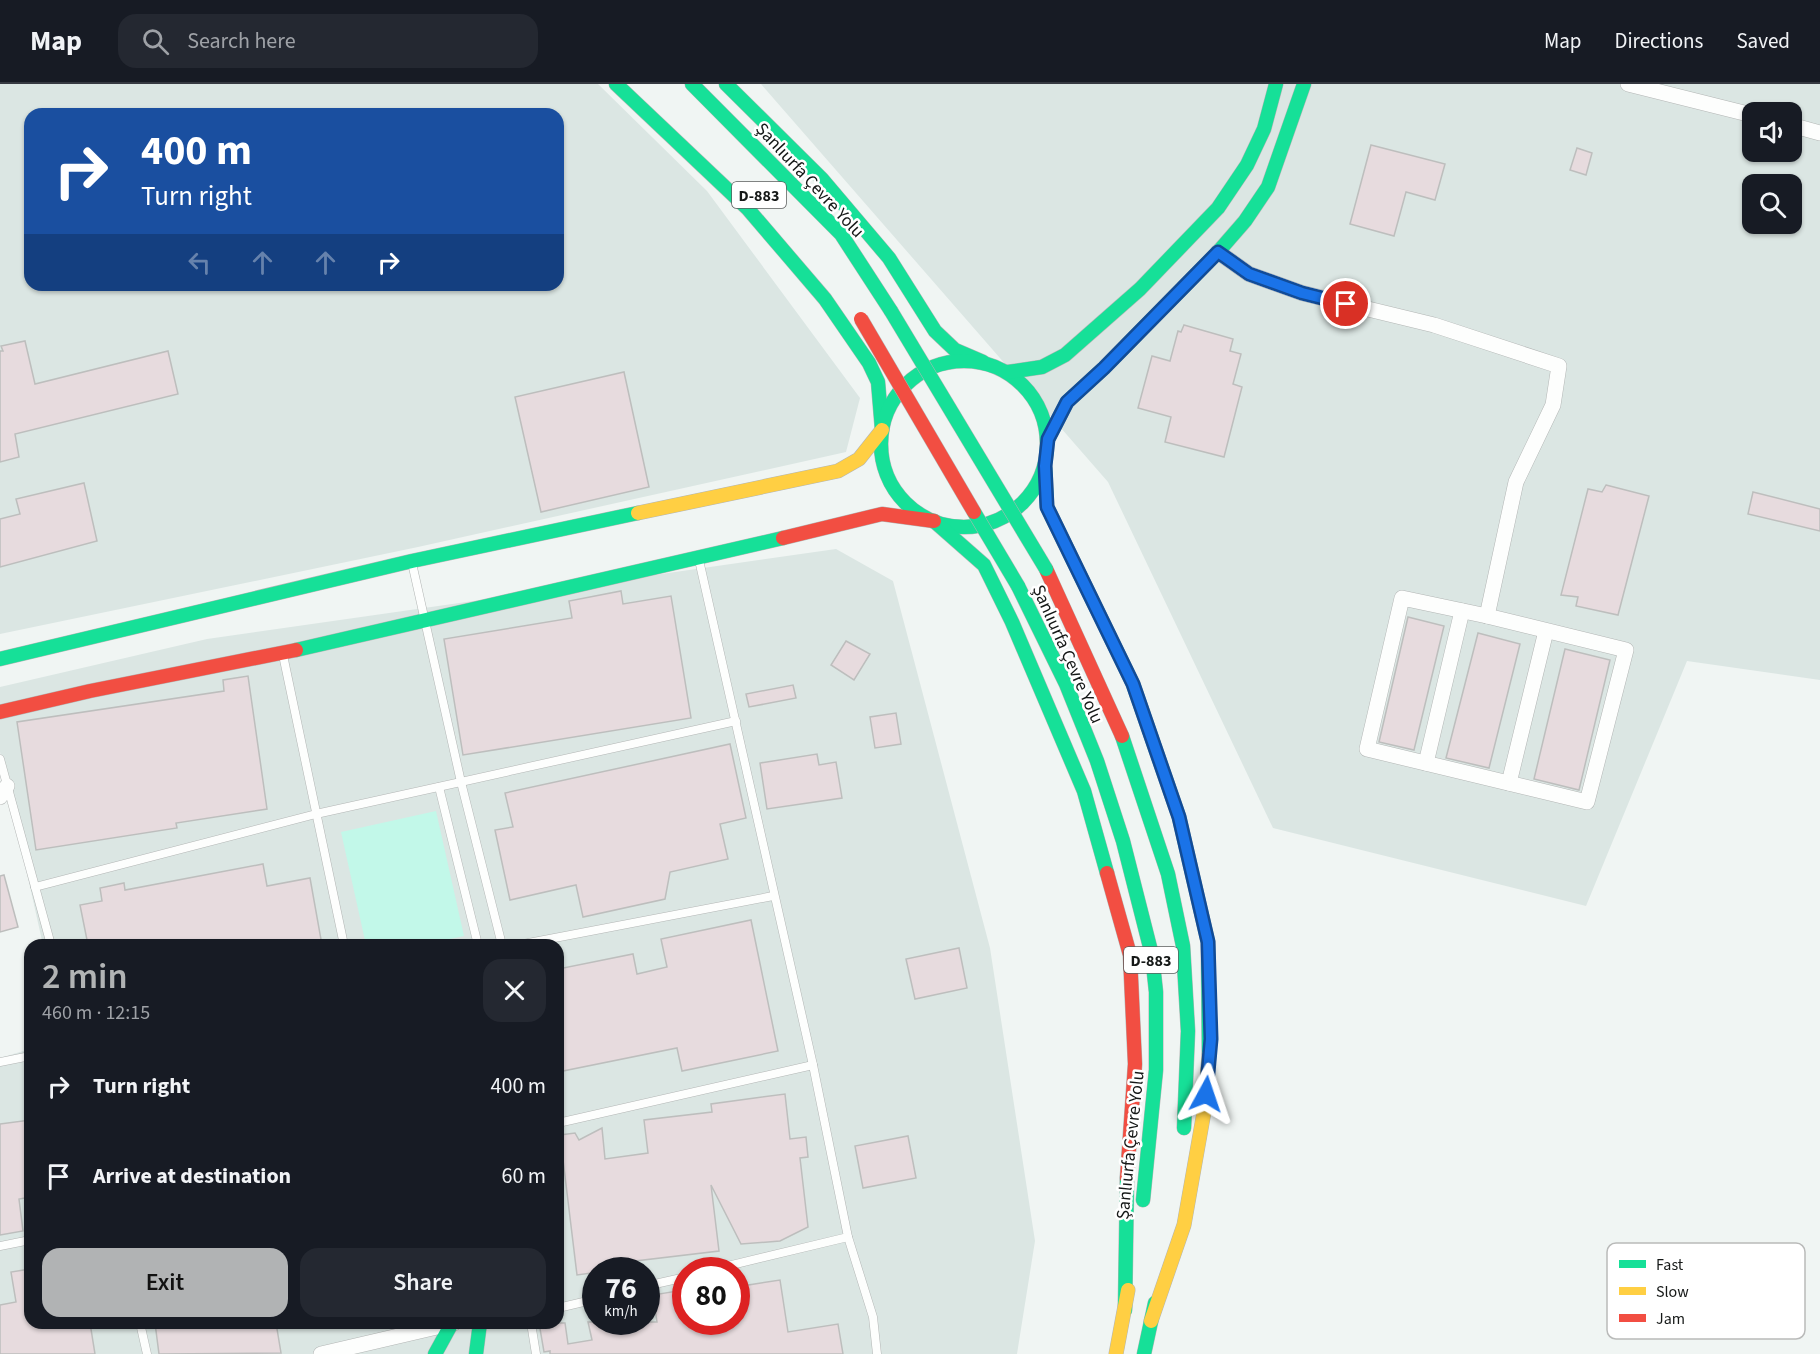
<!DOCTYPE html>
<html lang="en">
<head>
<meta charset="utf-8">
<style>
  body { margin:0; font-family:"Source Sans 3",sans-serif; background:#242831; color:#f1f3f6; height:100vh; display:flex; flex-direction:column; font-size:22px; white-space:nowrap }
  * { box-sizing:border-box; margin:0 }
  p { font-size:20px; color:#9ea1a6 }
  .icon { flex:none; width:33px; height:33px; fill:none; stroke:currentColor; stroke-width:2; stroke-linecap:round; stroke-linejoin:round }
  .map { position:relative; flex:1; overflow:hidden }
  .drawer { position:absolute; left:24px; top:855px; width:540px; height:390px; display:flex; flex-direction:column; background:#171b24; border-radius:18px; box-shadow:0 2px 4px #0004 }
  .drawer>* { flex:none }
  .hud { position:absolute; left:24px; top:24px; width:540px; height:183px; border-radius:18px; box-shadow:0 2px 4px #0004; background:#1a4fa0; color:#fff; overflow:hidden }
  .controls { position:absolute; left:1742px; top:18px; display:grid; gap:12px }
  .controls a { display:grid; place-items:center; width:60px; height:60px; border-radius:12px; background:#171b24; box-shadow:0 2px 4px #0004; font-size:30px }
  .speed { position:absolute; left:582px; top:1173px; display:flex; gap:12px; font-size:30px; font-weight:700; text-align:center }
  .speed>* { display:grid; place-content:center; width:78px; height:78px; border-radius:50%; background:#171b24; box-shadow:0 2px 4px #0004; line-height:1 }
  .speed small { font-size:15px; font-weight:400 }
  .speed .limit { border:9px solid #d22; background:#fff; color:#111 }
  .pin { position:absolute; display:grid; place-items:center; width:51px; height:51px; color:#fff; margin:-26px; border:3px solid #fff; border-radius:50%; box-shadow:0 2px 6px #0007 }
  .me { position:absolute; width:66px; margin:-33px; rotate:5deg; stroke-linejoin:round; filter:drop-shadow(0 0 4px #0008) }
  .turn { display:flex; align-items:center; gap:21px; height:126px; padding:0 18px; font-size:27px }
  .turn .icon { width:78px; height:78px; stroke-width:2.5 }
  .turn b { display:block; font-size:42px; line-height:51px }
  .lanes { display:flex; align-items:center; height:57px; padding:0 18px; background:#0003; justify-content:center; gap:30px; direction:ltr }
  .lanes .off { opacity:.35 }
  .round { display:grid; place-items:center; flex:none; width:63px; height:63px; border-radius:18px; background:#242831 }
  .head { display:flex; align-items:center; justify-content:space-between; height:102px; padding:0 18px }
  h1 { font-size:36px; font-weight:600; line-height:45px; color:#b1b3b4 }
  .primary-button { display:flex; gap:12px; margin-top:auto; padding:12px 18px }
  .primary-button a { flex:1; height:69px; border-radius:18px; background:#b1b3b4; color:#111; font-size:24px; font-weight:600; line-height:69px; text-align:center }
  .primary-button a+a { background:#242831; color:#f1f3f6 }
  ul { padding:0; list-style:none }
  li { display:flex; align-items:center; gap:18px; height:90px; padding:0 18px }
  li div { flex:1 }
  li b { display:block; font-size:22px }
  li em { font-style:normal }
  header { display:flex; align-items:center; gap:36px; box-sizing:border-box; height:84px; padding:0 30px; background:#171b24; border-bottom:2px solid #363941 }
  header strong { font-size:28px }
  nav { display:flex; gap:33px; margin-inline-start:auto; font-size:21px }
  .search { width:420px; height:54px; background:#242831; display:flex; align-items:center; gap:15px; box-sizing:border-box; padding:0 21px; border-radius:18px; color:#9ea1a6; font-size:22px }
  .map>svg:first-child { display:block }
  .built { fill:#dbe6e3; fill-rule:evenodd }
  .green { fill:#c2f8e9 }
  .building { fill:#e7dbde; stroke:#bdbebd; stroke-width:1.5 }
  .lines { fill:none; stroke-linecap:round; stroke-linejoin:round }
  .lane-casing { stroke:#b3b6b5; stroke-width:9 }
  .street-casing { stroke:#b3b6b5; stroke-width:16 }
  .fast-casing { stroke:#b3b6b5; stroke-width:15 }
  .slow-casing { stroke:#b3b6b5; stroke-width:15 }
  .jam-casing { stroke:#b3b6b5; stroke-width:15 }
  .lane { stroke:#fdfefd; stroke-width:8 }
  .street { stroke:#fdfefd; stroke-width:15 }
  .fast { stroke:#16e098; stroke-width:14 }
  .slow { stroke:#ffcf43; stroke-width:14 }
  .jam { stroke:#f24e42; stroke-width:14 }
  .fast-bridge-casing { stroke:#b3b6b5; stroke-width:15; stroke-linecap:butt }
  .jam-bridge-casing { stroke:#b3b6b5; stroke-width:15; stroke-linecap:butt }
  .fast-bridge { stroke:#16e098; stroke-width:14 }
  .jam-bridge { stroke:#f24e42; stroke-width:14 }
  .route-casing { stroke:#114b97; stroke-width:15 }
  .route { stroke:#1a73e8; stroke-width:10 }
  .labels { text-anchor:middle; stroke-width:5; stroke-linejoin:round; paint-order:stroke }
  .shield { fill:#fff; stroke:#5b5d5d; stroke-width:1.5 }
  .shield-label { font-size:16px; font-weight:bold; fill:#151817 }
  .street-label { font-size:18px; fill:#151817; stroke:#fff }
  .key { fill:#fff; stroke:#b9bab9; stroke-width:1.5 }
  .key-label { font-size:16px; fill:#151817 }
</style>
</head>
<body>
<header>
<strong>Map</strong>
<div class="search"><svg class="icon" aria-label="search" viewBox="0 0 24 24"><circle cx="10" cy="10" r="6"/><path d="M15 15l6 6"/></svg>Search here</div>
<nav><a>Map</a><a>Directions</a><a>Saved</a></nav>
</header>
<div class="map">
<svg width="1820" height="1270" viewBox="0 0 1820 1270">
  <rect width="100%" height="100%" fill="#f0f5f3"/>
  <g class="built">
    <path d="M0,0H598L707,107L860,314L846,368L418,463L0,550ZM30,30H558V201H30Z"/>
    <path d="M761,0H1820V596L1687,577L1586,822L1273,744L1108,398ZM1752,28H1791V68H1752ZM1752,100H1791V140H1752Z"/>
    <path d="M836,465L893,497L990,864L1035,1157L1017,1270H0V974L30,965V1239H558V861H43L0,668V603L207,555ZM596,1186H646V1238H596ZM686,1186H736V1238H686Z"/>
  </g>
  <path class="green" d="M436,727L464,852L422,861H366L341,748Z"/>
  <g class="building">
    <path d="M1371,61L1445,80L1435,116L1406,108L1394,152L1350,140Z"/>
    <path d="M1577,64L1592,69L1586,91L1570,86Z"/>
    <path d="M1184,241L1233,255L1230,267L1241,270L1233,300L1242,303L1224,373L1165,358L1171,333L1138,324L1152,272L1170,277L1178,247L1181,248Z"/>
    <path d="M25,257L35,300L168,267L178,310L15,350L19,373L0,378V267H3L1,262Z"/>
    <path d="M624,288L649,403L541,428L515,313Z"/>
    <path d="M84,399L97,457L0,483V435L20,430L16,415Z"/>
    <path d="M1606,401L1649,412L1618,531L1576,522L1578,513L1561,511L1588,405L1602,408Z"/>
    <path d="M1753,408L1820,425V447L1748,430Z"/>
    <path d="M621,507L623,520L671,512L691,634L463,671L444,555L572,534L569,517Z"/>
    <path d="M1408,533L1444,542L1414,666L1379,658Z"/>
    <path d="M1478,549L1520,560L1489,684L1446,674Z"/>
    <path d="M846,557L870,570L854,596L831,581Z"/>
    <path d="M1565,565L1610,576L1579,706L1534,695Z"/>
    <path d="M248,592L267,725L176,739L177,744L36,766L17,638L224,607L223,596Z"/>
    <path d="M793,601L796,614L749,623L746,610Z"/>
    <path d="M896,629L901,660L875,664L870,633Z"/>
    <path d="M730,660L746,734L720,740L728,775L670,788L665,815L583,833L576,801L510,816L495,746L513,743L505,709Z"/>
    <path d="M817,670L819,681L836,678L842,714L767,725L760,679Z"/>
    <path d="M263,780L267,802L310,794L322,861H88L80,821L102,817L100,804L124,799L125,806Z"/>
    <path d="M4,791L18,843L0,848V792Z"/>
    <path d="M751,836L778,967L682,987L677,964L558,988V885L633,870L637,890L667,883L661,855Z"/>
    <path d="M959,864L967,904L915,915L906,875Z"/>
    <path d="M785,1010L790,1055L806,1053L808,1073L800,1074L808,1143L780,1157L741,1160L711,1101L719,1167L627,1178L628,1184L577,1191L560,1051L575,1049L579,1056L602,1044L605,1075L648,1069L644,1036L712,1028L711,1020Z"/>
    <path d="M30,1036V1054H25L30,1093V1113L19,1115L23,1147L0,1151V1040Z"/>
    <path d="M908,1052L916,1094L863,1104L855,1062Z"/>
    <path d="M30,1185V1239H90L95,1270H0V1221L16,1218L11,1188Z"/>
    <path d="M780,1196L788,1248L838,1240L843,1270H550V1267L544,1268L539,1239H565L568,1260L592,1256L588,1238H657L653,1211L677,1207L682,1235L686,1234V1238H736V1203Z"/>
    <path d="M155,1239H276L281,1269L159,1270Z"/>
  </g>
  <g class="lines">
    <defs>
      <g id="lane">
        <path d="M699,476L813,981L848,1153L711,1186"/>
        <path d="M412,479L461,698L502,861"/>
        <path d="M283,571L344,861"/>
        <path d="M0,675L51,861"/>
        <path d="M439,703L478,861"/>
        <path d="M35,803L316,730L736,637"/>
        <path d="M518,861L773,812"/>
        <path d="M0,978L30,972"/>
        <path d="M558,1039L813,981"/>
        <path d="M848,1153L873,1233L877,1270"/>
        <path d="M0,1162L30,1156"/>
        <path d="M646,1202L686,1193"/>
        <path d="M558,1224L596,1215"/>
        <path d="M140,1239L147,1270"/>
        <path d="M531,1239L536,1270"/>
      </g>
      <g id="street">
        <path d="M1628,0L1752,31"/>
        <path d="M1791,41L1820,49"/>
        <path d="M1218,168L1249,190L1302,209L1434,241L1559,282L1553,321L1516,398L1487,532"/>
        <path d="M1402,514L1487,532L1626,566L1587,718L1367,665Z"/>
        <path d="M1426,679L1462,527"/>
        <path d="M1509,699L1546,547"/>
        <path d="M0,713L7,702"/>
        <path d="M321,1270L454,1239"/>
      </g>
      <g id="fast">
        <path d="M616,0L748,125L825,215L869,279L878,298L882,346"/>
        <path d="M692,0L841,150L891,227"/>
        <path d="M726,0L822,95L889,174L935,247L955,266L983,278"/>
        <circle cx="964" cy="360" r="83"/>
        <path d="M1008,288L1042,283L1065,271L1140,205L1218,124L1247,81L1264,45L1276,0"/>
        <path d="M1048,355L1067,318L1104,284L1218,168L1245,137L1268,103L1304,0"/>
        <path d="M1045,382L1047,423L1133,600L1179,733L1208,858L1209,971"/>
        <path d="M934,437L984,481L1012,538L1084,707L1107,789"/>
        <path d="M1018,502L1066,600L1097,677L1123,757L1152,871L1156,908V986L1143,1116"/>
        <path d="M296,566L783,454"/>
        <path d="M0,575L412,477L638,429"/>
        <path d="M1122,652L1168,790L1183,862L1188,947L1184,1044"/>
        <path d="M1125,1226L1127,1094"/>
        <path d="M435,1270L452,1239"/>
        <path d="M476,1270L480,1239"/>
        <path d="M1144,1270L1155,1219"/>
      </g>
      <g id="slow">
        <path d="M638,429L838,387L859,375L882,346"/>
        <path d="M1151,1237L1184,1141L1204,1028L1209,971"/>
        <path d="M1116,1270L1128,1206"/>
      </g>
      <g id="jam">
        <path d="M783,454L882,430L934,437"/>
        <path d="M1046,485L1122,652"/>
        <path d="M0,628L90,607L296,566"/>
        <path d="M1107,789L1130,871L1135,980L1127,1094"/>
      </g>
    </defs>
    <use href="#lane" class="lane-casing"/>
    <use href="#street" class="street-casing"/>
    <use href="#fast" class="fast-casing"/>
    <use href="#slow" class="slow-casing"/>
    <use href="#jam" class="jam-casing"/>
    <use href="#lane" class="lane"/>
    <use href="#street" class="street"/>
    <use href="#fast" class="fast"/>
    <use href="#slow" class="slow"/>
    <use href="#jam" class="jam"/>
    <defs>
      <g id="fast-bridge">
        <path d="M891,227L1046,485"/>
        <path d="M974,428L1018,502"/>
      </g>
      <path id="jam-bridge" d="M861,235L974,428"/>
    </defs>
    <use href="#fast-bridge" class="fast-bridge-casing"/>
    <use href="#jam-bridge" class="jam-bridge-casing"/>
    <use href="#fast-bridge" class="fast-bridge"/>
    <use href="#jam-bridge" class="jam-bridge"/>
  </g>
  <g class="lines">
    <defs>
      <path id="route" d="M1206,1010L1211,955L1208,858L1179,733L1133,600L1047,423L1045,382L1048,355L1067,318L1104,284L1218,168L1249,190L1302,209L1346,220"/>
    </defs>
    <use href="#route" class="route-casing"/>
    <use href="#route" class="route"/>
  </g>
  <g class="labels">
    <g class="shield">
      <rect x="732" y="98" width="54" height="26" rx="4.5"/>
      <rect x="1124" y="863" width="54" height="26" rx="4.5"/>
    </g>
    <g class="shield-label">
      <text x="759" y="117">D-883</text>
      <text x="1151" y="882">D-883</text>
    </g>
    <g class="street-label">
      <text transform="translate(810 96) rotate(47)" y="6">Şanlıurfa Çevre Yolu</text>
      <text transform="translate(1068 570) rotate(66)" y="6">Şanlıurfa Çevre Yolu</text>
      <text transform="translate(1130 1061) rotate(-84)" y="6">Şanlıurfa Çevre Yolu</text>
    </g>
  </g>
  <rect x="1607" y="1159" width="198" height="96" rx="9" class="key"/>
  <rect x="1619" y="1176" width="27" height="8" fill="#16e098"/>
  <rect x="1619" y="1203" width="27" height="8" fill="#ffcf43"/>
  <rect x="1619" y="1230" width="27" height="8" fill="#f24e42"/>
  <g class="key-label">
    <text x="1656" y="1186">Fast</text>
    <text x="1656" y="1213">Slow</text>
    <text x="1656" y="1240">Jam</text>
  </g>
</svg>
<div class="controls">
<a><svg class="icon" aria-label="sound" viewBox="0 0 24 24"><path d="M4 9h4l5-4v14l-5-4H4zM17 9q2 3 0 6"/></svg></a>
<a><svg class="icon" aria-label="search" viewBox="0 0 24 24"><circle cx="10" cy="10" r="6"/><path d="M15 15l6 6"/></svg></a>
</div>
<div class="speed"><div>76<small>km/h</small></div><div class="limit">80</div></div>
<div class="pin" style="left:1346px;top:220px;background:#d93025"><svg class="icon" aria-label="arrive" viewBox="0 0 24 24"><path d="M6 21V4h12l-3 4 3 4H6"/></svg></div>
<svg class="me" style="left:1206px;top:1010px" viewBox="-20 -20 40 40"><path d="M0-17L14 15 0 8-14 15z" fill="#1a73e8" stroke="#fff" stroke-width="4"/></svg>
<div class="hud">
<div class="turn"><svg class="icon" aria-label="right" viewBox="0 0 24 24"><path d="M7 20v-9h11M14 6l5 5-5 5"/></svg><div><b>400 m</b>Turn right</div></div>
<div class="lanes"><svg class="icon off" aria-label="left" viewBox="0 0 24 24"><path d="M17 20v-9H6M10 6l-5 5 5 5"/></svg><svg class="icon off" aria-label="ahead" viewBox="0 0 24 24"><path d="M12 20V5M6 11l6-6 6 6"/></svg><svg class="icon off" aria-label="ahead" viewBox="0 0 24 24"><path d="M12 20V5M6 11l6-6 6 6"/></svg><svg class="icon" aria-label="right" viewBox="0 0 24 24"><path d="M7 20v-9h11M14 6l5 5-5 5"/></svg></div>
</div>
<section class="drawer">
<div class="head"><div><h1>2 min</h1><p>460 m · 12:15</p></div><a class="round"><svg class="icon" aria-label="close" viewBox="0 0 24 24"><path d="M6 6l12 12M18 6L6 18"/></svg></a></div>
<ul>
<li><svg class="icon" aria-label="right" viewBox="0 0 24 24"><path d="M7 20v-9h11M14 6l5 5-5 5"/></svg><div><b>Turn right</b></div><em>400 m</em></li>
<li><svg class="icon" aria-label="arrive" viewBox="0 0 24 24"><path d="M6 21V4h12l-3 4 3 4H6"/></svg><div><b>Arrive at destination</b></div><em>60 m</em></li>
</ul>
<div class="primary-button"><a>Exit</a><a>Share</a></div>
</section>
</div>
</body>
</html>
